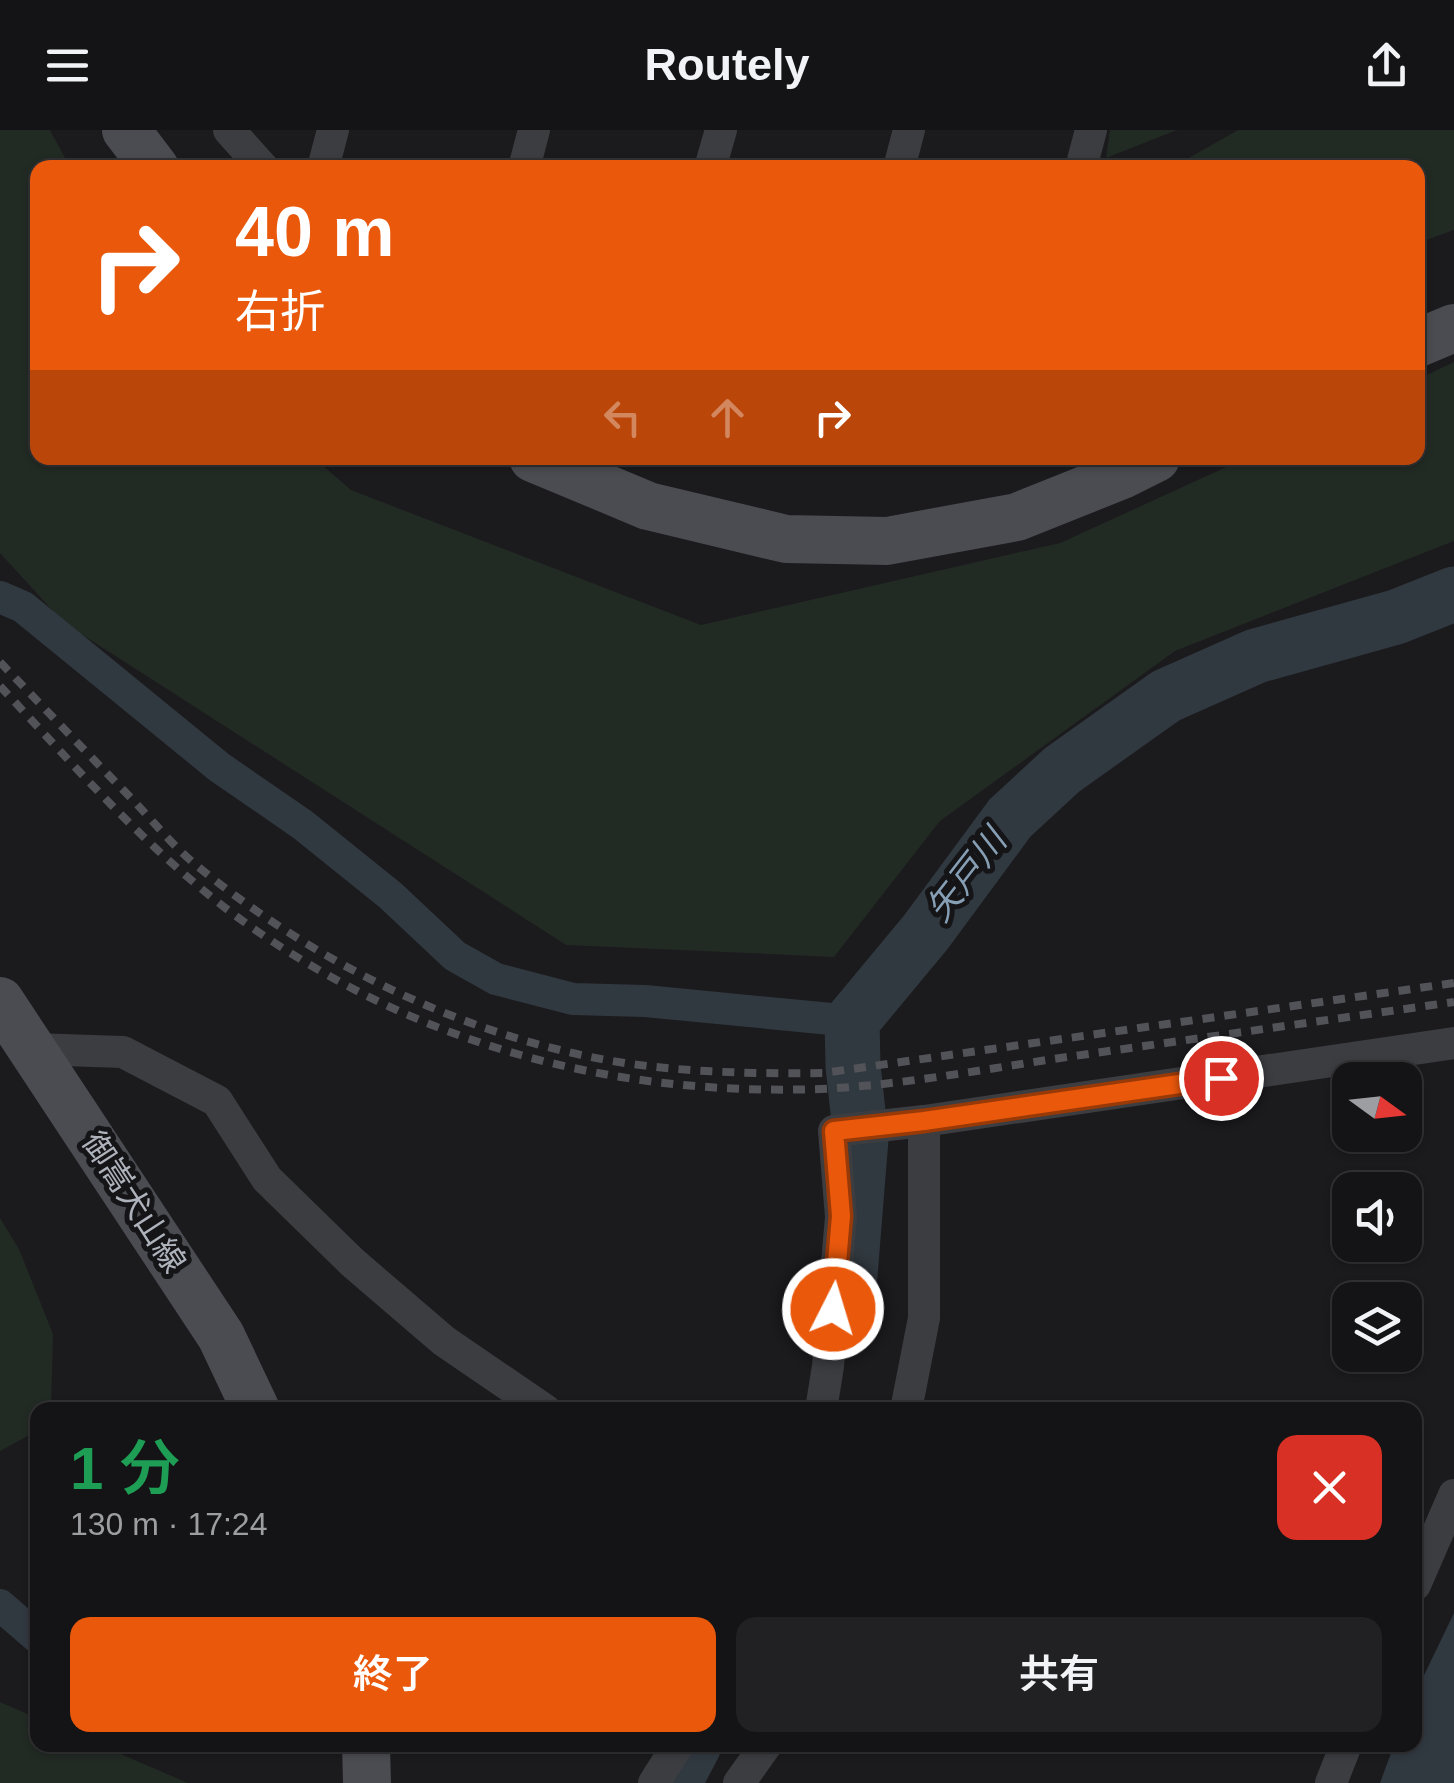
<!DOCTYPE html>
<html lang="ja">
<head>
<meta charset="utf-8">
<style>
  body { margin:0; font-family:Arial,"Noto Sans JP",sans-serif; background:#212123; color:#f1f3f6; height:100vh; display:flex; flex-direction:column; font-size:38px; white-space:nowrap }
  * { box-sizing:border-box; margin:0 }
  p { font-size:32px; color:#9d9ea1 }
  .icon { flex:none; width:55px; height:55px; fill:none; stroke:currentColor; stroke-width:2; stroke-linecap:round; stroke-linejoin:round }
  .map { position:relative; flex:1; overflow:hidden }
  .drawer { position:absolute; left:30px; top:1272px; width:1392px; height:350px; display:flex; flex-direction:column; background:#141416; border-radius:20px; box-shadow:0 2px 8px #0004,0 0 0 2px #333335 }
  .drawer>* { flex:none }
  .banner { position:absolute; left:30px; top:30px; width:1395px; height:305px; border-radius:20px; box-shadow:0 2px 8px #0004,0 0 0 2px #333335; background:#ea580c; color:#fff; overflow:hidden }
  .needle { width:65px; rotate:105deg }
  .controls { position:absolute; left:1332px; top:932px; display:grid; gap:20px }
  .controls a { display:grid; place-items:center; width:90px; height:90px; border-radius:20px; background:#141416; box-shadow:0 2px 8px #0004,0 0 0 2px #333335; font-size:50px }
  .pin { position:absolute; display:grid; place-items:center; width:85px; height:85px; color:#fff; margin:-42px; border:5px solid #fff; border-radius:50%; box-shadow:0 2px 10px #0007 }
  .me { position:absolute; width:110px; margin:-55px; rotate:5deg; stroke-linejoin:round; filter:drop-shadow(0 0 8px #0008) }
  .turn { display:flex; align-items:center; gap:35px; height:210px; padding:0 40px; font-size:45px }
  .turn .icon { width:130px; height:130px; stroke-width:2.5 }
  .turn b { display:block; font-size:70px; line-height:85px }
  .lanes { display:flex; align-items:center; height:95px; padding:0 40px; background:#0003; justify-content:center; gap:50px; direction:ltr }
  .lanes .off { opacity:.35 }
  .round { display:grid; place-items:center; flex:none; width:105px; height:105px; border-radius:20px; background:#212123 }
  .head { display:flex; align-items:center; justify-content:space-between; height:170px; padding:0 40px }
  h1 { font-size:60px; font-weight:600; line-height:75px; color:#1e9e55 }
  .button { display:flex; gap:20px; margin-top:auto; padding:20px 40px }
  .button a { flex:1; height:115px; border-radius:20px; background:#ea580c; color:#fff; font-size:40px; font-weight:600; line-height:115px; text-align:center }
  .button a+a { background:#212123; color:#f1f3f6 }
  header { display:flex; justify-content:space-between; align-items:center; height:130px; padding:0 40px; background:#141416; font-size:45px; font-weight:600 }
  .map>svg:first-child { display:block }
  .green { fill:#222a24 }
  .water { fill:#313940 }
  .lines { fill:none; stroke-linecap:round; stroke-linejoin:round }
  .canal { stroke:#313940; stroke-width:32 }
  .river { stroke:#313940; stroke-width:55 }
  .street { stroke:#3c3d41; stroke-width:32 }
  .secondary { stroke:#4a4c51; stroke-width:48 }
  .rail { stroke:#515358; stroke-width:8; stroke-dasharray:12 10; stroke-linecap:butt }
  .route-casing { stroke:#983908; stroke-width:25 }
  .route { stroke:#ea580c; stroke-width:18 }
  .labels { text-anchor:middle; stroke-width:10; stroke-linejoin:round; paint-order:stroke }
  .street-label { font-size:32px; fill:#aeb2bb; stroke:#151518 }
  .water-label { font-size:35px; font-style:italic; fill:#879fb4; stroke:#151518 }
</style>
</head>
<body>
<header><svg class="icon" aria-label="menu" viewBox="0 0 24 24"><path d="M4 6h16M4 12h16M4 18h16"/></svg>Routely<svg class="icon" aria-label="share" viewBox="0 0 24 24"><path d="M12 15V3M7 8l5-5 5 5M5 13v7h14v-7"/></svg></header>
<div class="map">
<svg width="1454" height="1653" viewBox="0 0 1454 1653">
  <rect width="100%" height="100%" fill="#1b1a1d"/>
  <g class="green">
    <path d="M0,0H50L70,37L38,38V328H314L351,360L701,495L1060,413L1246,328H1418V249L1454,232V411L1175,521L940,691L834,827L566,815L64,493L0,423Z"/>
    <path d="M1110,0H1177L1106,28Z"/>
    <path d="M1238,0H1454V100L1418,113V38L1173,37Z"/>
    <path d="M0,1088L19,1119L53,1204L51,1280H38L37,1301L0,1321Z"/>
    <path d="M0,1572L37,1588L38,1615H100L188,1653H0Z"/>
  </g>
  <path class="water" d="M1454,1483V1653H1380L1394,1615H1415V1564Z"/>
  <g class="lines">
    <g class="canal">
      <path d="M0,467L23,477L219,637L303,695L390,765L455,826L496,849L573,869L645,871L852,891"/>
      <path d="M0,1475L38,1508"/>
    </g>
    <g class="river">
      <path d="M850,1145L861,1009L853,936L852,891L926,802L1010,688L1062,640L1166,566L1256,526L1396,487L1454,464"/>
      <path d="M674,1653L694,1615"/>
    </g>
    <g class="street">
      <path d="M229,0L263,38"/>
      <path d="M323,38L333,0"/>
      <path d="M524,38L534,0"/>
      <path d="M710,38L721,0"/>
      <path d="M899,38L909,0"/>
      <path d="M1081,38L1091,0"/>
      <path d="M33,919L123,922L217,971L267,1049L352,1132L444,1211L545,1280"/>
      <path d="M821,1280L828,1236L841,1087L834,1001L924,991L1454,913"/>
      <path d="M906,1280L924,1188V991"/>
      <path d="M1415,1455L1454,1365"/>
      <path d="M654,1653L678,1615"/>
      <path d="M739,1653L766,1615"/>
      <path d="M1331,1653L1346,1615"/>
    </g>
    <g class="secondary">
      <path d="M126,0L155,38"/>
      <path d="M1418,213L1454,198"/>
      <path d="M533,328L648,376L786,409L887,411L1017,387L1122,345L1156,328"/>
      <path d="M0,871L221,1206L256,1280"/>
      <path d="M366,1615L367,1653"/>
    </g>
    <g class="rail">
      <path d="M0,532C44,578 88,624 132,669C153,691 173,716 196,735C300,821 428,888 560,920C646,942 736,944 824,943L1454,853"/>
      <path d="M0,556C79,641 158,732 254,799C424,917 615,966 820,959C905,955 990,938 1074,926C1201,908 1327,890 1454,872"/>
    </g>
  </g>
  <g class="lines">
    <defs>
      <path id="route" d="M833,1179L841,1086L834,1001L924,991L1221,948"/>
    </defs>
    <use href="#route" class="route-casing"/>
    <use href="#route" class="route"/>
  </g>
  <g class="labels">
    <g class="street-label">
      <text transform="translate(134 1072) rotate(57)" y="11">御嵩犬山線</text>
    </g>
    <g class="water-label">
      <text transform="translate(966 745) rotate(-52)" y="12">矢戸川</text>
    </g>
  </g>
</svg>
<div class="controls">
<a><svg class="needle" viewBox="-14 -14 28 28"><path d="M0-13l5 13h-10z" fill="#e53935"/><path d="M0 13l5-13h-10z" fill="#9d9ea1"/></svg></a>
<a><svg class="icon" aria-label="sound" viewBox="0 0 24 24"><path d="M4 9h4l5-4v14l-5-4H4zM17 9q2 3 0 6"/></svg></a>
<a><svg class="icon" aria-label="layers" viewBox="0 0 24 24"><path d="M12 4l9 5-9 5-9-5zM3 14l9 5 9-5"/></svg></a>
</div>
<div class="pin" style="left:1221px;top:948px;background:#d93025"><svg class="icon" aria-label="arrive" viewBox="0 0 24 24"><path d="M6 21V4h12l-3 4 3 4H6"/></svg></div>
<svg class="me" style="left:833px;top:1179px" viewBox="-20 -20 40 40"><circle r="17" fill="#ea580c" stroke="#fff" stroke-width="3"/><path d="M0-11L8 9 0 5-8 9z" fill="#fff"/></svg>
<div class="banner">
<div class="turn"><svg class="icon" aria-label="right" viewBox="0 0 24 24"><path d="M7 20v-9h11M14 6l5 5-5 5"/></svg><div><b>40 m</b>右折</div></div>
<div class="lanes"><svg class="icon off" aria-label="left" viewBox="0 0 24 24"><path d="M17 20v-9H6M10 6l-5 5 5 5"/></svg><svg class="icon off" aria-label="ahead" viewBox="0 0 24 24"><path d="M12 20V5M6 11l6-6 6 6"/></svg><svg class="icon" aria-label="right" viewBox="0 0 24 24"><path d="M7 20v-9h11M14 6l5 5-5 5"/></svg></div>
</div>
<section class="drawer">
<div class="head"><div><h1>1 分</h1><p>130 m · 17:24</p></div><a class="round" style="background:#d93025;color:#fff"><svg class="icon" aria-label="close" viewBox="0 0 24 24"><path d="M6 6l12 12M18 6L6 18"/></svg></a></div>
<div class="button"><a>終了</a><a>共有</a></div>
</section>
</div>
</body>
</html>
